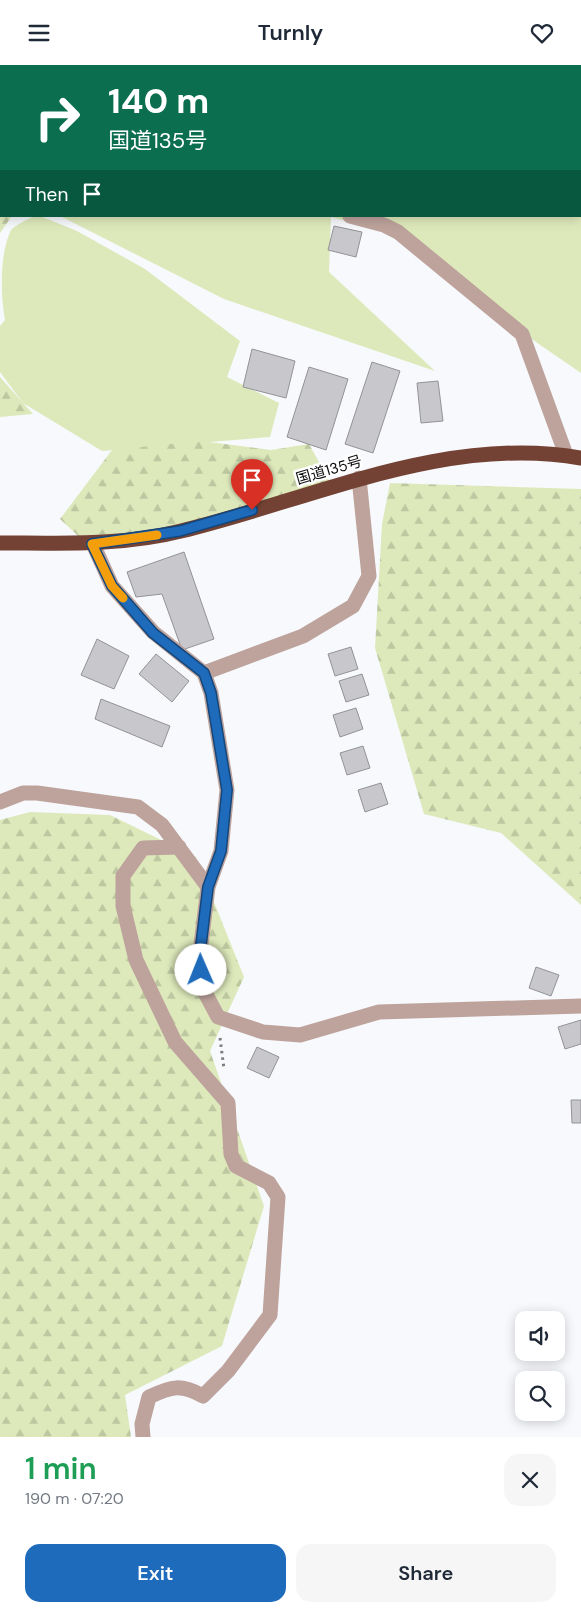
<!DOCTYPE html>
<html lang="en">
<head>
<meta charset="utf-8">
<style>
  body { margin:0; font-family:"DM Sans","Noto Sans JP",sans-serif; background:#f6f6f7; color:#1f2937; height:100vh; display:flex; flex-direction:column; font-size:19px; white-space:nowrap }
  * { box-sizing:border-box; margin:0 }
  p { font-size:16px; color:#747a83 }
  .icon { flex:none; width:28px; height:28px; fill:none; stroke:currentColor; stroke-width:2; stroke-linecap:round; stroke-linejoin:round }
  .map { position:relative; height:1372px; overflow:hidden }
  .sheet { display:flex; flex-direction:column; background:#fff; flex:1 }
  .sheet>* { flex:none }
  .banner { position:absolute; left:0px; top:0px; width:581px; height:152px; box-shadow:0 2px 12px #0003; background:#0b6e4f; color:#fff; overflow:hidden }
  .fabs { position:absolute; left:515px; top:1246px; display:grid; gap:10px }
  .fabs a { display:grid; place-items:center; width:50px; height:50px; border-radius:10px; background:#fff; box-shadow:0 2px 12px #0003; font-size:25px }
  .pin { position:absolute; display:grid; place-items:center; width:42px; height:42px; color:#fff; margin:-51px -21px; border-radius:50% 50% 50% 0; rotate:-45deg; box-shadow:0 0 5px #0007 }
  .pin .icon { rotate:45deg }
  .me { position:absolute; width:55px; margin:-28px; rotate:359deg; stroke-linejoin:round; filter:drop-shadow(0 0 4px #0008) }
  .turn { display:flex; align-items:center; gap:18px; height:105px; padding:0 25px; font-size:22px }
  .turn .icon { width:65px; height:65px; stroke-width:2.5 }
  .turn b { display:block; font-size:35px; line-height:42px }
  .then { display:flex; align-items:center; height:48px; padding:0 25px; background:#0003; gap:10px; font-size:19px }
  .round { display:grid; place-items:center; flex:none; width:52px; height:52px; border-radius:15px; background:#f6f6f7 }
  .headline { display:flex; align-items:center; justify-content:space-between; height:85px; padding:0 25px }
  h1 { font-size:30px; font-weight:600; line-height:38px; color:#1e9e55 }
  .cta { display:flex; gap:10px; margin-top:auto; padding:10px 25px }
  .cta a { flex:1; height:58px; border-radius:15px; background:#1f6bbb; color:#fff; font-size:20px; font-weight:600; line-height:58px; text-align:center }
  .cta a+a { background:#f6f6f7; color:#1f2937 }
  header { display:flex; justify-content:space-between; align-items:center; height:65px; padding:0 25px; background:#fff; font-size:22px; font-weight:600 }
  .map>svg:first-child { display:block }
  .grass { fill:#dee9bb }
  .forest { fill:url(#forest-firs) }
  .building { fill:#c8c8cc; stroke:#939397 }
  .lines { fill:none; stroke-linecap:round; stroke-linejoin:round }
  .path { stroke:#7b7c7e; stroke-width:3; stroke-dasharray:2.5 4; stroke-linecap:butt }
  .minor { stroke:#bda39c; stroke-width:15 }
  .highway { stroke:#744234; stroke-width:15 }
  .route-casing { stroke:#14467a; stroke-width:12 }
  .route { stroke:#1f6bbb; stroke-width:9 }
  .slow { stroke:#f59e0b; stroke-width:9 }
  .labels { text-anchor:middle; stroke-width:5; stroke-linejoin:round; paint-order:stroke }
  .street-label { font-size:15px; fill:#0c0d0e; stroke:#fff }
</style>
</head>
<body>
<header><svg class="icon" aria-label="menu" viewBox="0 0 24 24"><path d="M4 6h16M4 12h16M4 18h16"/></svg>Turnly<svg class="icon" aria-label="heart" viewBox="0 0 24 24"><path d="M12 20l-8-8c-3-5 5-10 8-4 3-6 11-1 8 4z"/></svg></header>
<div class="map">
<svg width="581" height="1372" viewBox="0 0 581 1372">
  <defs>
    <pattern id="forest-firs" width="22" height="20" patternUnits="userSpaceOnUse" patternTransform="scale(1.25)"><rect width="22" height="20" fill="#dee9bb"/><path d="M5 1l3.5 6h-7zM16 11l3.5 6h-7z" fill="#bdc7a0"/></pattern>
  </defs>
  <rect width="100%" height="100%" fill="#f7f9fd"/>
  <g class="grass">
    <path d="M100,0H581V308L514,262L404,172L331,152L329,207L435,306L224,234L60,151H580V1Z"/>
    <path d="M34,151H40L77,166L145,204L240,276L227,312L279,338L270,372L102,386L23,338L0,307V261L5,255C0,228 0,187 11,165C17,159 27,155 34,151Z"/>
  </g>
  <g class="forest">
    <path d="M0,17L1,151H12L0,168Z"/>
    <path d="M0,312L33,349L0,352Z"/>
    <path d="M201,376L271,385L309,379L330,417L302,428L91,483L60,454L112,385Z"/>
    <path d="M390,418L581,424V840L501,768L424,749L375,583L382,459Z"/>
    <path d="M30,747L110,750L196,792L244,912L210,986L264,1141L222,1281L125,1330L131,1372H0V755Z"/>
  </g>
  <g class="building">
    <path d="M334,161L362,167L356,192L328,185Z"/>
    <path d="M252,284L295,296L286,333L243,322Z"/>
    <path d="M372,297L400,306L373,388L345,379Z"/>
    <path d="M309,302L348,314L326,385L287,372Z"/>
    <path d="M438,316L443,356L421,358L417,318Z"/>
    <path d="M184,487L214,574L182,585L162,529L136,532L127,507Z"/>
    <path d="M97,574L129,591L114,624L81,610Z"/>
    <path d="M351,582L358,604L335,611L328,589Z"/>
    <path d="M156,589L189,616L172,637L139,609Z"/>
    <path d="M362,609L369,630L346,637L339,616Z"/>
    <path d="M101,634L170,661L162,682L95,654Z"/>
    <path d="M356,643L363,664L340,672L333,650Z"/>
    <path d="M363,681L370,703L347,710L340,688Z"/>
    <path d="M381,718L388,739L365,747L358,725Z"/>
    <path d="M536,902L559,910L551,931L529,923Z"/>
    <path d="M581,955V979L565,984L558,962Z"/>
    <path d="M257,982L279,992L269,1013L247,1003Z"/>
    <path d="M571,1035H581V1058H572Z"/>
  </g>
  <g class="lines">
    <path class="path" d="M220,973L224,1004"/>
    <g class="minor">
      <path d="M211,1L212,0"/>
      <path d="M350,151L384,160L398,167L522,269L566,390"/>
      <path d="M93,479L112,521L153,567L204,608L211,628L227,725L221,786L208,822L200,888L202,922L218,952L263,967L300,970L379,947L581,941"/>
      <path d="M204,608L303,571L353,541L369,511L359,413"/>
      <path d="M0,737L23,728H37L138,742L162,760L208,822"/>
      <path d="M143,1372L142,1359L149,1332C172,1321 181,1319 203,1331L228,1306L270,1250L278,1132L269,1118L236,1101L231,1089L228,1038L175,977L136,895L123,841V811L143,783L179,782"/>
    </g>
    <path class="highway" d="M0,478C60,478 122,481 181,466C310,435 446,369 581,393"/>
  </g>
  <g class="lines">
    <defs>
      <path id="route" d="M201,905L200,888L208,822L221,786L227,725L211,628L204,608L153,568L112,521L92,479L180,466L252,445"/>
    </defs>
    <use href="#route" class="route-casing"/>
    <use href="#route" class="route"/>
    <path class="slow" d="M123,533L112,521L92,479L157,470"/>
  </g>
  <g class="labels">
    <g class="street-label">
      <text transform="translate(329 405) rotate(-16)" y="5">国道135号</text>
    </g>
  </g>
</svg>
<div class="fabs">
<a><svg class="icon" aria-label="sound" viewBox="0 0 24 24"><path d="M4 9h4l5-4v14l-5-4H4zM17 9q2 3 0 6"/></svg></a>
<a><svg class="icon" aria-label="search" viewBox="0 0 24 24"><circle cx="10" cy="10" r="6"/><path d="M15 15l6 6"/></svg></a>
</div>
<div class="pin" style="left:252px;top:445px;background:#d93025"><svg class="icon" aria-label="arrive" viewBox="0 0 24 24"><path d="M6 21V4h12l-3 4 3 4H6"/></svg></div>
<svg class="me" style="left:201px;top:905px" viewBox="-20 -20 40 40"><circle r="19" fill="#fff"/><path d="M0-13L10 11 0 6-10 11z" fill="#1f6bbb"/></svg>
<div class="banner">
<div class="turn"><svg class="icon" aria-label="right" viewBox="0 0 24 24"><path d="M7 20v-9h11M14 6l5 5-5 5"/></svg><div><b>140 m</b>国道135号</div></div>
<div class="then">Then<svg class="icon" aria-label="arrive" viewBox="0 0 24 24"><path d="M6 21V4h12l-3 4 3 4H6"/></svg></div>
</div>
</div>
<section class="sheet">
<div class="headline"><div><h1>1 min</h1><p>190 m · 07:20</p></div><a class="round"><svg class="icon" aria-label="close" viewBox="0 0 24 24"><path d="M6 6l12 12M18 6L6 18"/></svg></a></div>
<div class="cta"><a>Exit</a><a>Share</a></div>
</section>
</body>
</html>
